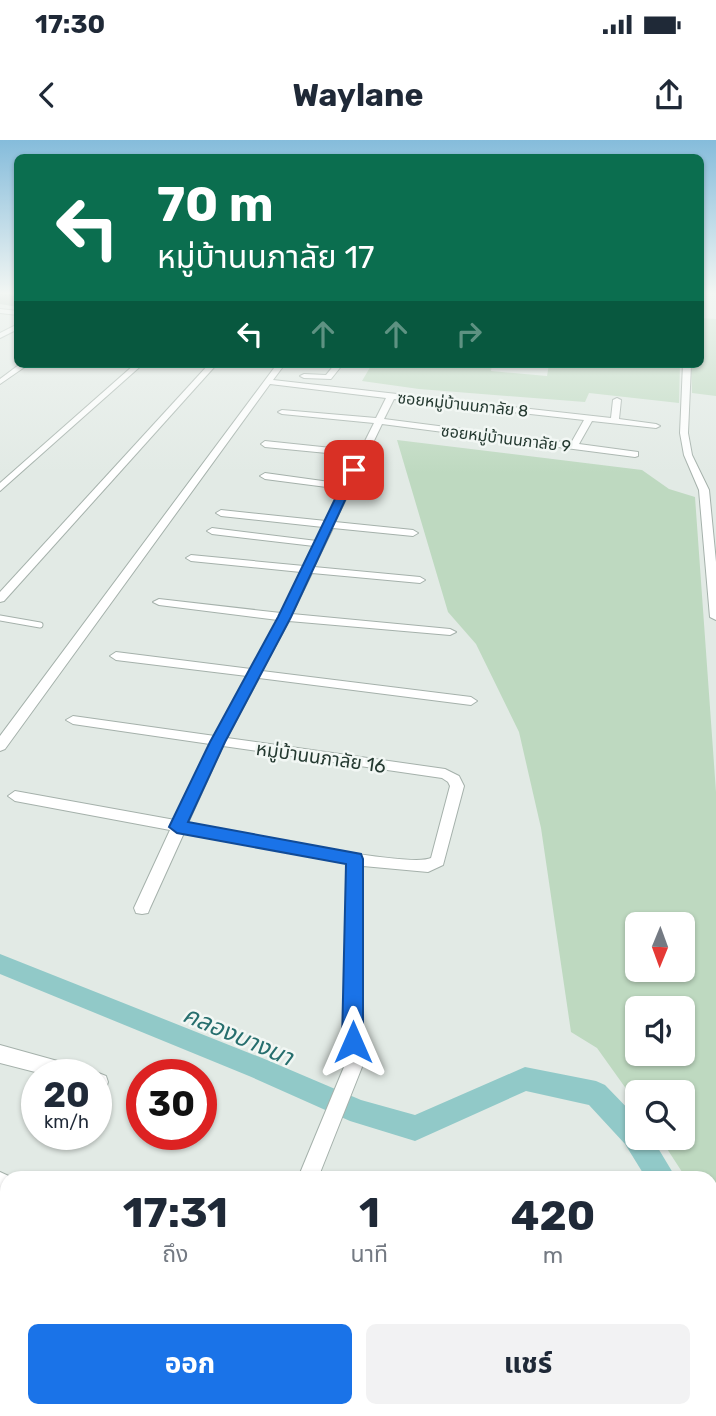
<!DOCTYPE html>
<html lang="th">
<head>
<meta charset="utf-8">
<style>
  body { margin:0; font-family:Rubik,"Noto Sans Thai",sans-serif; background:#f2f2f3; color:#1f2937; height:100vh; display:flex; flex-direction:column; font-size:26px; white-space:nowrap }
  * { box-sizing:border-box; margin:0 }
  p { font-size:23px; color:#747a83 }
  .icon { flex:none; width:38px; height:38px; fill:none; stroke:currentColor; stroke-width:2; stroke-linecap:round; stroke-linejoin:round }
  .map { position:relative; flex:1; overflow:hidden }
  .sheet { position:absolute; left:0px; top:1031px; width:718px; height:247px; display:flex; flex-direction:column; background:#fff; border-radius:21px 21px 0 0; box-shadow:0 2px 5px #0004 }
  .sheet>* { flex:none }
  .hud { position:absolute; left:14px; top:14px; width:690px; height:214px; border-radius:10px; box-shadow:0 2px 5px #0004; background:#0b6e4f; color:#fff; overflow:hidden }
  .needle { width:46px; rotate:181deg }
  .controls { position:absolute; left:625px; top:772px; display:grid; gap:14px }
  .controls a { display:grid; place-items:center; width:70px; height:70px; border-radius:10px; background:#fff; box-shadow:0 2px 5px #0004; font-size:35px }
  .speed { position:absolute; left:21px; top:919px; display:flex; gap:14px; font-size:35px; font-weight:700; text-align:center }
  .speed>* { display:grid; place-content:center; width:91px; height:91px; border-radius:50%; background:#fff; box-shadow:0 2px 5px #0004; line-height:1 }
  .speed small { font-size:18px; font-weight:400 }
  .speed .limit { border:10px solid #d22; background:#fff; color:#111 }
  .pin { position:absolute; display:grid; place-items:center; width:60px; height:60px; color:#fff; margin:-30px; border-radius:14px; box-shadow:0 4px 10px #0006 }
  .me { position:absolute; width:77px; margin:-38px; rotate:0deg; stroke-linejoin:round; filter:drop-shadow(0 0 5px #0008) }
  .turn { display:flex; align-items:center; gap:24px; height:147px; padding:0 28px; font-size:32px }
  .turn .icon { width:91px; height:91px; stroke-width:2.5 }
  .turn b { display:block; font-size:49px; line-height:60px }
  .lanes { display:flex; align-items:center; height:66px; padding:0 28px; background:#0003; justify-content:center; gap:35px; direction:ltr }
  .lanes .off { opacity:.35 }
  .eta { display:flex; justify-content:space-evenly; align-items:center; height:119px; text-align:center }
  .eta b { font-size:42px; font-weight:700; line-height:49px }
  .primary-button { display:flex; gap:14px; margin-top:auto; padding:14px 28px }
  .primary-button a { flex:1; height:80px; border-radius:10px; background:#1a73e8; color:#fff; font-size:28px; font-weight:700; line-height:80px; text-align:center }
  .primary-button a+a { background:#f2f2f3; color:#1f2937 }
  .status { display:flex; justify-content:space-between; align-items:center; height:49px; padding:0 35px; background:#fff; direction:ltr }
  .status svg { height:19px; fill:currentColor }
  header { display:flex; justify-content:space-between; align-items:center; height:91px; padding:0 28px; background:#fff; font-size:32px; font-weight:700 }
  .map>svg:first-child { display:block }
  .green { fill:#bed9c0; fill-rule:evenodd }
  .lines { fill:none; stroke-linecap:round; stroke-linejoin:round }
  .canal { fill:#91c9c8; fill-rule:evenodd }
  .lane-casing { stroke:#a5b1ab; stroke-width:7 }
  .street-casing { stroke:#a5b1ab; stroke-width:2 }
  .lane { stroke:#fff; stroke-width:5 }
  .street { fill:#fff; fill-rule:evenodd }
  .wall { fill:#9ea9a3 }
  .building { fill:#b8c5be; stroke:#818a85; stroke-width:2 }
  .route { fill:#1a73e8; stroke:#114b97; stroke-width:2 }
  .labels { text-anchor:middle; stroke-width:5; stroke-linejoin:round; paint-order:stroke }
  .far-street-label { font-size:16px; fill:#243930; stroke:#f2f7f4 }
  .street-label { font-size:19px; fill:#243930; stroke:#f2f7f4 }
  .near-water-label { font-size:24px; font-style:italic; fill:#266e6d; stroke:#f2f7f4 }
</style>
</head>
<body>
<div class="status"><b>17:30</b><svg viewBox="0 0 49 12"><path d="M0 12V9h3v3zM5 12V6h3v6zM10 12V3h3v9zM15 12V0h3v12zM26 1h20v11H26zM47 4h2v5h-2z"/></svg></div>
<header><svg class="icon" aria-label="back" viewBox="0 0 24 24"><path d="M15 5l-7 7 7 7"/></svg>Waylane<svg class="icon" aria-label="share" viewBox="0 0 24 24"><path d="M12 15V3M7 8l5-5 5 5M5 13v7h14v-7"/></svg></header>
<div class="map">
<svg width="716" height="1276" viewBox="0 0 716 1276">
  <rect width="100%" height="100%" fill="#e2eae5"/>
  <g class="green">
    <path d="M700,178L716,179V256L692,253L691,224H700Z"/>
    <path d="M372,224H492L491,231L547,236L549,224H680L679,263L589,253L585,262L419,249L362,241Z"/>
    <path d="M397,300L642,330L669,349L695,357L716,652V1065L711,1061L710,1038H686L660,998H682V952H637V964L597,908L571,892L541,688L519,592L476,504L448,472ZM682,784V830H637V784ZM682,868V914H637V868Z"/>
  </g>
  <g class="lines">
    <g class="canal">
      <path d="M0,814L267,920L361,960L415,975L525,927L596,941L605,945L637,978V998H652L676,1038H646L625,1004L589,965L526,951L415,1001L350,981L249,936L0,834Z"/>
      <path d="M710,1076L716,1079V1109L710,1106Z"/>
    </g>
    <defs>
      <path id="lane" d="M0,478L40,485"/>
      <g id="street">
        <path d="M0,169L18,171V175L0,173Z"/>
        <path d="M18,184V189L0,198V193Z"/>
        <path d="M20,224H29L0,244V239Z"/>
        <path d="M135,224H143L0,351V343Z"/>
        <path d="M209,224H217L4,461L0,462V452Z"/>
        <path d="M277,224H285L273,240L611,278L613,260L617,258L621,260L619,279L656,284L660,286L656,288L592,281L579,304L638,312V316L635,317L382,284L335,382L413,390L418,393L413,396L333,388L314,427L420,437L425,440L420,443L312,433L292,474L450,489L456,492L450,495L289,481L262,531L471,557L477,561L471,565L259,538L227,598L445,629L459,636L464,646L443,725L428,732L363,726L362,927L318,1038H298L344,927L347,723L184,693L150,768L148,773L142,774L136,773L134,768L170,690L15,661L8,656L15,651L175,680L210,604L73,584L66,580L73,576L215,596L247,536L116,520L110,516L116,512L251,529L278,480L159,465L153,462L159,459L281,473L301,432L191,421L186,418L191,415L304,426L314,406L212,394L207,391L212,388L317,401L323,387L221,376L216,373L221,370L326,381L342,349L265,339L260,336L265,333L344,344L358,316L265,307L261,304L265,301L360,311L374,283L282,274L278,272L282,270L376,278L386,258L270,244L5,609L0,611V596ZM394,259L584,280L571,303L384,279ZM223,606L442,638L448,642L450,646L431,718C408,729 226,689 188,683Z"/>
        <path d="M335,224H343L331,239L304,238L300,236L304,234L326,235Z"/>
        <path d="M683,224H691L688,293L692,315L709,350L716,422V480L710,477L699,350L684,315L680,293Z"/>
        <path d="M0,905L72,925L79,928L81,934H43L0,923Z"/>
        <path d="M96,932L106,936L108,942L106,948L96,950V934H90Z"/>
        <path d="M0,1032L13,1038H7V1056L0,1053Z"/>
        <path d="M710,1112L716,1114V1136L710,1134Z"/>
        <path d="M193,1270H218L216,1276H191Z"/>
        <path d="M335,1270H360L358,1276H333Z"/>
      </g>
    </defs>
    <use href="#lane" class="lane-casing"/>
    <use href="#street" class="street-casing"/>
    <use href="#lane" class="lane"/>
    <use href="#street" class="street"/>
  </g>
  <g class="wall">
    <path d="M0,154H18V167L0,164Z"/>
    <path d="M487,1270H710L716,1276H487L486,1274Z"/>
  </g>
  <g class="building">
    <path d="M0,154H18V157Z"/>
    <path d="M710,1157H716V1276H496L493,1270H710Z"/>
  </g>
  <linearGradient id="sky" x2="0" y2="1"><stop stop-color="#85bcdb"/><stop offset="0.46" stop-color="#f2f6f3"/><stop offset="1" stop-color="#f2f6f3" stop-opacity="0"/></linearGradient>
  <rect width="716" height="333" fill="url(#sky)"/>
  <path class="route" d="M354,327L359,330L291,477L225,602L188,682L361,714L363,719V902L360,908L353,911L345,908L342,902L346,724L177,693L169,687L210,602L278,477L349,330Z"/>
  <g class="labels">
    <g class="far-street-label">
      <text transform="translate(463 264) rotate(6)" y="6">ซอยหมู่บ้านนภาลัย 8</text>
      <text transform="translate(506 298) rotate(7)" y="6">ซอยหมู่บ้านนภาลัย 9</text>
    </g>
    <g class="street-label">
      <text transform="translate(321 617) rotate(8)" y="7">หมู่บ้านนภาลัย 16</text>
    </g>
    <g class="near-water-label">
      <text transform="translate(238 896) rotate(23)" y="8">คลองบางนา</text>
    </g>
  </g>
</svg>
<div class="controls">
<a><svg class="needle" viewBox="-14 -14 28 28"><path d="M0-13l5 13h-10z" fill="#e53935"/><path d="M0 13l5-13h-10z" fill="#747a83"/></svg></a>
<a><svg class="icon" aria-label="sound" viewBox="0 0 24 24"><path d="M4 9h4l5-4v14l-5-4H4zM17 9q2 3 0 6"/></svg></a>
<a><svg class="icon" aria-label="search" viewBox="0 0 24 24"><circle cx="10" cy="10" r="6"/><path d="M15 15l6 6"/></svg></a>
</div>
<div class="speed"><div>20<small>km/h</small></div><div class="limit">30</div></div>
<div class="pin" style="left:354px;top:330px;background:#d93025"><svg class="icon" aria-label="arrive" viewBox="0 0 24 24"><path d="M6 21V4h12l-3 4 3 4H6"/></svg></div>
<svg class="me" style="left:353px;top:902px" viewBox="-20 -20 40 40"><path d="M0-17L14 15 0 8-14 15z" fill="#1a73e8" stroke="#fff" stroke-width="4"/></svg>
<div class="hud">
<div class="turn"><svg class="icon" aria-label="left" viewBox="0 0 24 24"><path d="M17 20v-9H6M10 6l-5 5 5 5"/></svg><div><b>70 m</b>หมู่บ้านนภาลัย 17</div></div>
<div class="lanes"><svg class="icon" aria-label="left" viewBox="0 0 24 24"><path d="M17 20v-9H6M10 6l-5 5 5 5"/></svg><svg class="icon off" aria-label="ahead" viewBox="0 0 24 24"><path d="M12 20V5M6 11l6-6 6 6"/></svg><svg class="icon off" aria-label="ahead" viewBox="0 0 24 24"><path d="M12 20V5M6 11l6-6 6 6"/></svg><svg class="icon off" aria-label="right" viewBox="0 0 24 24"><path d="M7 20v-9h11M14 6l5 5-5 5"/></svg></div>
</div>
<section class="sheet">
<div class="eta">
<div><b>17:31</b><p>ถึง</p></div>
<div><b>1</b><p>นาที</p></div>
<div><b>420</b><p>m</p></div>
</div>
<div class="primary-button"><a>ออก</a><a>แชร์</a></div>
</section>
</div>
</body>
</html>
